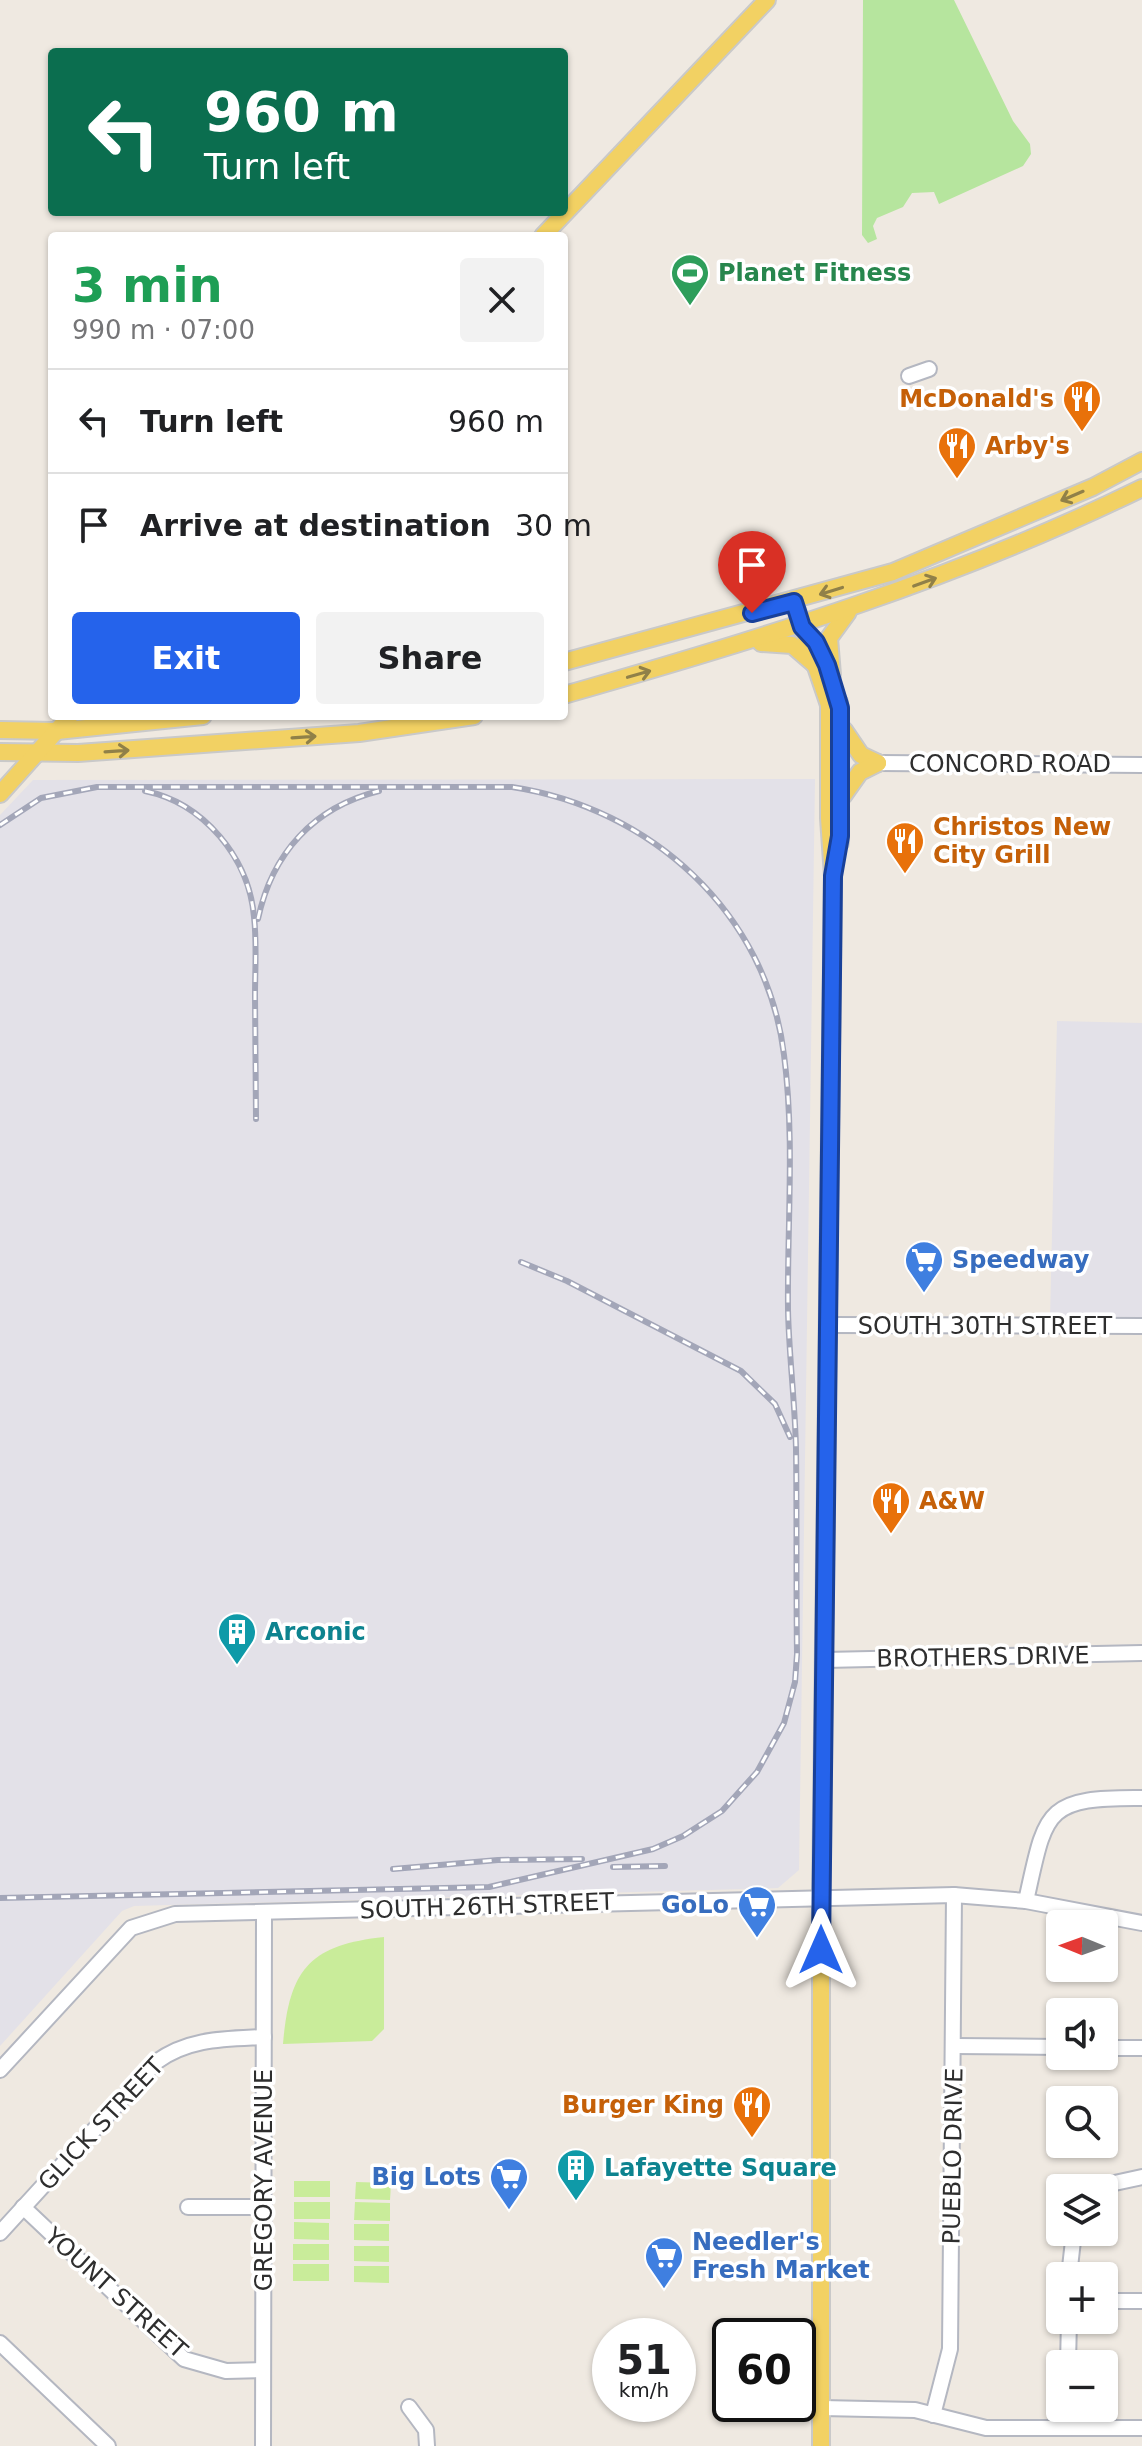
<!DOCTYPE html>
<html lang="en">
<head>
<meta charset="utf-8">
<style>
  body { margin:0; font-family:"DejaVu Sans",sans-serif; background:#f2f2f2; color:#202124; height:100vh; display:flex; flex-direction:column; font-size:30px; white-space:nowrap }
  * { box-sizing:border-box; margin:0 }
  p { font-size:26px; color:#757577 }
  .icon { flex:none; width:44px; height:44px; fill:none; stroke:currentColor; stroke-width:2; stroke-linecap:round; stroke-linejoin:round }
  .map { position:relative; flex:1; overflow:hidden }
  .details { position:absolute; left:48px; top:232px; width:520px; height:488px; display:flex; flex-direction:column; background:#fff; border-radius:8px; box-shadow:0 2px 6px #0004 }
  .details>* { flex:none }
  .guide { position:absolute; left:48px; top:48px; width:520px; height:168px; border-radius:8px; box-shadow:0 2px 6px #0004; background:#0b6e4f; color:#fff; overflow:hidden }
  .needle { width:52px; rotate:271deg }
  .controls { position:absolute; left:1046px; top:1910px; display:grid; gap:16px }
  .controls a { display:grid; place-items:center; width:72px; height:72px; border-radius:8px; background:#fff; box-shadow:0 2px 6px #0004; font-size:40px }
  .speed { position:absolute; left:592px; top:2318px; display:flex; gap:16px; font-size:40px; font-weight:700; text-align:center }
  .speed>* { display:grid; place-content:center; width:104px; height:104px; border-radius:50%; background:#fff; box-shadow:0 2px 6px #0004; line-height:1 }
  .speed small { font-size:20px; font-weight:400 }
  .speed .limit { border:4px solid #111; border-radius:12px; background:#fff; color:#111 }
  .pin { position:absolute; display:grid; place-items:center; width:68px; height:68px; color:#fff; margin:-82px -34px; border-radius:50% 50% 50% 0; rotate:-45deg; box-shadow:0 0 8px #0007 }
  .pin .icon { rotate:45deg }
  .me { position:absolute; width:88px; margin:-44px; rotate:0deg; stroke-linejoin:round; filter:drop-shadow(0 0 6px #0008) }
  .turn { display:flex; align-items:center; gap:28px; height:168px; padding:0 24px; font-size:36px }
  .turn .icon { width:104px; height:104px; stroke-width:2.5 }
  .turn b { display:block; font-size:56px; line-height:68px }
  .round { display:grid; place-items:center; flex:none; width:84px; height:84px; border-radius:8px; background:#f2f2f2 }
  .head { display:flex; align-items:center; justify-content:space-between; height:136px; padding:0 24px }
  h1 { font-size:48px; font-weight:700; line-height:60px; color:#1e9e55 }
  .button { display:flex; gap:16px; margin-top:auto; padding:16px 24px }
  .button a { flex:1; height:92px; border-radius:8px; background:#2563eb; color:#fff; font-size:32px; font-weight:700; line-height:92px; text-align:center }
  .button a+a { background:#f2f2f2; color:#202124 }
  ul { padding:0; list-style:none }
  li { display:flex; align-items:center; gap:24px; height:104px; padding:0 24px; border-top:2px solid #e0e0e0 }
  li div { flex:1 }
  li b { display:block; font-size:30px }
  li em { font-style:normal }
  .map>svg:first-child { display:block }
  .industrial { fill:#e3e1e8 }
  .green { fill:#b6e59e }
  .pitch { fill:#c9ec9a }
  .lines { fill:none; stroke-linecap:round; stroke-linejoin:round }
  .minor-casing { stroke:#b4b7c1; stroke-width:18 }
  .major-casing { stroke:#c9c9c9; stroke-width:20 }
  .minor { stroke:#fff; stroke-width:14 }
  .major { stroke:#f2d163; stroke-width:16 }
  .rail-casing { stroke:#a3a6b8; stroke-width:6 }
  .rail { stroke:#fff; stroke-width:3; stroke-dasharray:9; stroke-linecap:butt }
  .oneway { stroke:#908048 }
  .route-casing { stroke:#184099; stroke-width:20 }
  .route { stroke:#2563eb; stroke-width:14 }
  .labels { text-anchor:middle; stroke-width:7; stroke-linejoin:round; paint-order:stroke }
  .leisure-label { font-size:24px; font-weight:bold; fill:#27864d; stroke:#fff; text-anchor:start }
  .food-label { font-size:24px; font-weight:bold; fill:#c56008; stroke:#fff; text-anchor:start }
  .street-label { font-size:24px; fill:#2e2e2e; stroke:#fff }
  .shop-label { font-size:24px; font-weight:bold; fill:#366cbe; stroke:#fff; text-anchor:start }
  .culture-label { font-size:24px; font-weight:bold; fill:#0d838f; stroke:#fff; text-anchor:start }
</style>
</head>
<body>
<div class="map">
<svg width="1142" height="2446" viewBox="0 0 1142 2446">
  <rect width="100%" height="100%" fill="#efe9e1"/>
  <g class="industrial">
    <path d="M815,779L799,1870L778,1888L134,1906L122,1911L0,2046V815L33,780Z"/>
    <path d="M1057,1021L1142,1023V1320L1050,1319Z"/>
  </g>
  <path class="green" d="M863,0H954L1013,121L1030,144L1031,154L1023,166L939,204L934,192L912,193L903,207L877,218L873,226L877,239L868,243L862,235Z"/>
  <g class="pitch">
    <path d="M384,1937V2029L372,2041L283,2044C289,1970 309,1945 384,1937Z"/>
    <rect x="294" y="2181" width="36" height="16"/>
    <path d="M356,2182L391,2183L390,2200L355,2199Z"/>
    <rect x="294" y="2202" width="36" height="17"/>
    <path d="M355,2202L390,2203V2221L354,2220Z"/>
    <path d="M294,2222L329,2223V2240L294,2239Z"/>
    <path d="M354,2224H389V2241L354,2240Z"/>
    <rect x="293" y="2244" width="36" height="16"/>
    <path d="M354,2246H389V2262L354,2261Z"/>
    <rect x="293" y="2264" width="36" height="17"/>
    <path d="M354,2266H389V2283L354,2282Z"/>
  </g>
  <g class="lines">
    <defs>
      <g id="minor">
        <path d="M909,376L929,369"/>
        <path d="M878,763L1142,765"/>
        <path d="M829,1325L1142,1326"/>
        <path d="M825,1660L1142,1653"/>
        <path d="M1026,1901C1046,1811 1043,1797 1142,1798"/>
        <path d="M954,2046L1060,2047"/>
        <path d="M1104,2048H1142"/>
        <path d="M0,2070L131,1928L175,1914L954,1895L1026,1901L1142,1923"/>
        <path d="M1104,2190L1110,2184L1142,2177"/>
        <path d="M23,2207L184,2359L226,2371L262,2370"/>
        <path d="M188,2207H264"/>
        <path d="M0,2233L156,2062C189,2038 225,2039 264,2037"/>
        <path d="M1069,2276L1074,2232"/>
        <path d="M1104,2301H1142"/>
        <path d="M0,2343L108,2446"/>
        <path d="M1068,2364L1069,2320"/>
        <path d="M409,2407L426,2430L427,2446"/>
        <path d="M822,2408L915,2410L986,2428H1142"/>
        <path d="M933,2415L950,2349L954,1895"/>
        <path d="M1067,2428L1068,2408"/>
        <path d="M263,2446L264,1913"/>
      </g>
      <g id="major">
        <path d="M543,236L767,0"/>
        <path d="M794,602L829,705V818L833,876L821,1896V2446"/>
        <path d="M761,643L792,645L814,664"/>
        <path d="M564,662L893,572L1093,487L1142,461"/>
        <path d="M832,675L829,638L848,612"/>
        <path d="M564,695C764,638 954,580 1142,488"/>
        <path d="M839,702L840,843"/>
        <path d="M0,730L57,731L203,716"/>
        <path d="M844,730L861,755L878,763"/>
        <path d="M0,752L78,753L359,733L474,716"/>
        <path d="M0,794L70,716"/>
        <path d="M843,796L860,772L878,763"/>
      </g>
    </defs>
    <use href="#minor" class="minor-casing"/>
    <use href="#major" class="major-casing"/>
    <use href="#minor" class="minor"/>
    <use href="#major" class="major"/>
    <defs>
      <g id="rail">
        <path d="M145,791C204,803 249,858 254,917C257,943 255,970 255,996C255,1037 256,1078 256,1119"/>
        <path d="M0,825L41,798L97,787H512C651,808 767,913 784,1055C795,1139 787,1226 788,1310C789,1356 795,1402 796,1449C797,1517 796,1586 797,1654L795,1682L784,1723L757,1772L722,1811L683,1836L653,1849L489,1887L0,1898"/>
        <path d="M258,919C272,853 314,807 379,791"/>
        <path d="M521,1262L567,1281L741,1371L775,1404L790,1437"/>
        <path d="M613,1867L665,1866"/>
        <path d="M393,1869L498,1860L582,1859"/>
      </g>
    </defs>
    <use href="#rail" class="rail-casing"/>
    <use href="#rail" class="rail"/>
  </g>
  <defs><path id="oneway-shaft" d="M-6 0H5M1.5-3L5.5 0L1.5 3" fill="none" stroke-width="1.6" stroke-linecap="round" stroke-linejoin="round" transform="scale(2)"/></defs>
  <g class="oneway">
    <use href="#oneway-shaft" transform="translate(1072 496) rotate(157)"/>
    <use href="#oneway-shaft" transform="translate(925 582) rotate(-20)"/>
    <use href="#oneway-shaft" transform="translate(831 591) rotate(163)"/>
    <use href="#oneway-shaft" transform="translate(639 674) rotate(-16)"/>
    <use href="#oneway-shaft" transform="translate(304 737) rotate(-4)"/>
    <use href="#oneway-shaft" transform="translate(117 751) rotate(-4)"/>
  </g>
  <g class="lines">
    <defs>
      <path id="route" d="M752,613L794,602L802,627L816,642L827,665L840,708V836L833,876L832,973L821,1950"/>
    </defs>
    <use href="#route" class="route-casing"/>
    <use href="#route" class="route"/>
  </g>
  <defs>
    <symbol id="stadium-pin" viewBox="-11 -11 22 30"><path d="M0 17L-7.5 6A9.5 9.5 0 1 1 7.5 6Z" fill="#2e9e5b" stroke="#fff"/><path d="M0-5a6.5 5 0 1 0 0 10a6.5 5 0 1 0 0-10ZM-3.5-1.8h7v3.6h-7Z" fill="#fff"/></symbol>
    <symbol id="restaurant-pin" viewBox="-11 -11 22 30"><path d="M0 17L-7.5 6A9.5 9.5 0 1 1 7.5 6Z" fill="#e8710a" stroke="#fff"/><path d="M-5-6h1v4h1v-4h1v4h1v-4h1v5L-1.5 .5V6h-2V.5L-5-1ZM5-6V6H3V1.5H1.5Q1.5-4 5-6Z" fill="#fff"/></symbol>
    <symbol id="supermarket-pin" viewBox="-11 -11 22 30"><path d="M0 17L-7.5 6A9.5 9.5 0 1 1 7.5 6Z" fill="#3f7fe0" stroke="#fff"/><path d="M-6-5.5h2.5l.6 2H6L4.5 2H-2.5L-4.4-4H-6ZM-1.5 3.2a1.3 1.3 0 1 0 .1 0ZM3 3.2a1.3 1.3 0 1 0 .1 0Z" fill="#fff"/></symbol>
    <symbol id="building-pin" viewBox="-11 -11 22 30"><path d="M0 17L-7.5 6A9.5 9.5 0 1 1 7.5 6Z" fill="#0f9aa8" stroke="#fff"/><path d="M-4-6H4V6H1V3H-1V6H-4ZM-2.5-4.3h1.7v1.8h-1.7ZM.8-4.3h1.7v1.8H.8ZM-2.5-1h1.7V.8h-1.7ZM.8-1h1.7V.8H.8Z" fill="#fff"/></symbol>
  </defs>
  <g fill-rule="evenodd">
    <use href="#stadium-pin" x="668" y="251" width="44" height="60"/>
    <use href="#restaurant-pin" x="1060" y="377" width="44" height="60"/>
    <use href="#restaurant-pin" x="935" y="424" width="44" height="60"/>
    <use href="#restaurant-pin" x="883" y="819" width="44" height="60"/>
    <use href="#supermarket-pin" x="902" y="1238" width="44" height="60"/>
    <use href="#restaurant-pin" x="869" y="1479" width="44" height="60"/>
    <use href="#building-pin" x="215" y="1610" width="44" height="60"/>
    <use href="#supermarket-pin" x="735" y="1883" width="44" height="60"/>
    <use href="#restaurant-pin" x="730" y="2083" width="44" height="60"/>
    <use href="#building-pin" x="554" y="2146" width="44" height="60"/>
    <use href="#supermarket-pin" x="487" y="2155" width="44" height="60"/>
    <use href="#supermarket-pin" x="642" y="2234" width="44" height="60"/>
  </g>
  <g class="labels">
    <g class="leisure-label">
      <text x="718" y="281">Planet Fitness</text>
    </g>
    <g class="food-label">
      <text x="1054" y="407" text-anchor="end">McDonald's</text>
      <text x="985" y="454">Arby's</text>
      <text x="933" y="835">Christos New<tspan x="933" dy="28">City Grill</tspan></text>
      <text x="919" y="1509">A&amp;W</text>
      <text x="724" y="2113" text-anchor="end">Burger King</text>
    </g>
    <g class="street-label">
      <text x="1010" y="772">CONCORD ROAD</text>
      <text x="985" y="1334">SOUTH 30TH STREET</text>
      <text transform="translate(983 1657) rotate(-1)" y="8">BROTHERS DRIVE</text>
      <text transform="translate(487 1906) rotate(-2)" y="8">SOUTH 26TH STREET</text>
      <text transform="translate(101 2124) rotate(-47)" y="8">GLICK STREET</text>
      <text transform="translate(953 2156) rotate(-89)" y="8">PUEBLO DRIVE</text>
      <text transform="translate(264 2180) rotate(-90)" y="8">GREGORY AVENUE</text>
      <text transform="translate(116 2293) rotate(42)" y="8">YOUNT STREET</text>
    </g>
    <g class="shop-label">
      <text x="952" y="1268">Speedway</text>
      <text x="729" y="1913" text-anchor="end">GoLo</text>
      <text x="481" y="2185" text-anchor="end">Big Lots</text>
      <text x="692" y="2250">Needler's<tspan x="692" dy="28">Fresh Market</tspan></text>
    </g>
    <g class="culture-label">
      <text x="265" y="1640">Arconic</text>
      <text x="604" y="2176">Lafayette Square</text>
    </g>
  </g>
</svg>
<div class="controls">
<a><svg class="needle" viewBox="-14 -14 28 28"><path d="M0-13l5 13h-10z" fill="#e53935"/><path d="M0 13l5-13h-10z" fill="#757577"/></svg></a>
<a><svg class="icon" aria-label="sound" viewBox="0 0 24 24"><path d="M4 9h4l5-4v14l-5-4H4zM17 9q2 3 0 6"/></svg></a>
<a><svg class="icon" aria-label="search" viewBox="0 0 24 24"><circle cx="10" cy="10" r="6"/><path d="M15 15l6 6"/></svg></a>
<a><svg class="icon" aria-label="layers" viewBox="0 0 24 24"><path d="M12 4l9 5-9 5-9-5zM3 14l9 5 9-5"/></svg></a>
<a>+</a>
<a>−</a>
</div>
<div class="speed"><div>51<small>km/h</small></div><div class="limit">60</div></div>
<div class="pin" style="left:752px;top:613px;background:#d93025"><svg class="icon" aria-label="arrive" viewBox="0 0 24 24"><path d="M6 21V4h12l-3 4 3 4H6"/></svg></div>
<svg class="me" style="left:821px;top:1950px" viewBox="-20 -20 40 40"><path d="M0-17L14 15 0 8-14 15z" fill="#2563eb" stroke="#fff" stroke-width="4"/></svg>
<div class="guide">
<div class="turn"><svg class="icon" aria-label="left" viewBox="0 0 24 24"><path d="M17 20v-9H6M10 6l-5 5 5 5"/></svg><div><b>960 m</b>Turn left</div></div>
</div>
<section class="details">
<div class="head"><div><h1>3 min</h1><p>990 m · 07:00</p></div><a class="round"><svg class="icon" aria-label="close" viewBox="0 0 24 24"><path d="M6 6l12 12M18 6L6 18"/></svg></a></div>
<ul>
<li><svg class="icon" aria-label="left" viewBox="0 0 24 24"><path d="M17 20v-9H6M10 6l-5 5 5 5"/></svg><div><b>Turn left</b></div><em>960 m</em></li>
<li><svg class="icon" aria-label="arrive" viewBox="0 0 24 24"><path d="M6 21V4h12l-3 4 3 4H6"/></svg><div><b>Arrive at destination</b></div><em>30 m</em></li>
</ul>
<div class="button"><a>Exit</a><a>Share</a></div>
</section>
</div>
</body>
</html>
